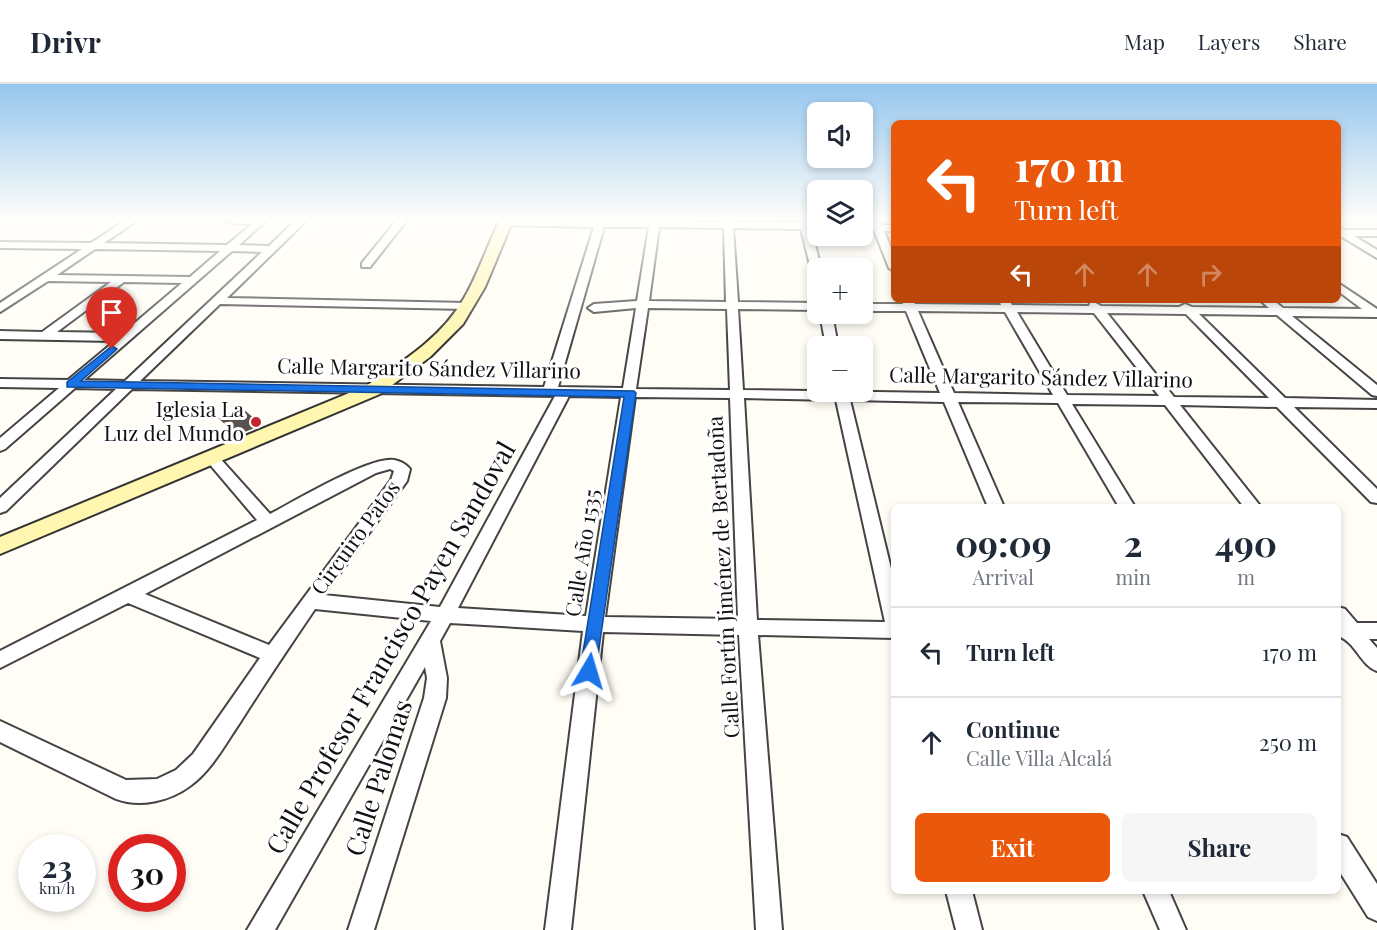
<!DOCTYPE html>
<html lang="en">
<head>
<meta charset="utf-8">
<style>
  body { margin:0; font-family:"Playfair Display",serif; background:#f6f6f7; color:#1f2937; height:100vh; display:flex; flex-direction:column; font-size:22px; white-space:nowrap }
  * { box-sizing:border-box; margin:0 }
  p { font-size:20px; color:#747a83 }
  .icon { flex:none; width:33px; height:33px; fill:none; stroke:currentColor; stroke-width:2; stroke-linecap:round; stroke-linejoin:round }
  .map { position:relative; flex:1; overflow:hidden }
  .sheet { position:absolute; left:891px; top:420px; width:450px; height:390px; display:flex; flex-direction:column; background:#fff; border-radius:9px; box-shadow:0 3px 9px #0003 }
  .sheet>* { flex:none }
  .hud { position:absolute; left:891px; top:36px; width:450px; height:183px; border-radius:9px; box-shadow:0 3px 9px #0003; background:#ea580c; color:#fff; overflow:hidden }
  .controls { position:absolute; left:807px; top:18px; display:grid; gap:12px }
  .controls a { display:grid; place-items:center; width:66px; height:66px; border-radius:9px; background:#fff; box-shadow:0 3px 9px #0003; font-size:30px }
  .speed { position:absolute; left:18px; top:750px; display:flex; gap:12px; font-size:30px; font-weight:700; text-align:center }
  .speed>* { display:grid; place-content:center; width:78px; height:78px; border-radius:50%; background:#fff; box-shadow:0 3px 9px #0003; line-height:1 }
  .speed small { font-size:15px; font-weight:400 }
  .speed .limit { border:9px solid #d22; background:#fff; color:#111 }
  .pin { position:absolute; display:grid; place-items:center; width:51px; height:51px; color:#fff; margin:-62px -26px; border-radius:50% 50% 50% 0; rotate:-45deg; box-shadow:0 0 6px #0007 }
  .pin .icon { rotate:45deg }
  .me { position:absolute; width:66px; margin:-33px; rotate:7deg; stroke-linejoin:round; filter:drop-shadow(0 0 4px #0008) }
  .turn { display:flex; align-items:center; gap:21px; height:126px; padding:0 24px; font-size:27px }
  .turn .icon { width:78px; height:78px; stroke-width:2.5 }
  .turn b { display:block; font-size:42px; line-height:51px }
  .lanes { display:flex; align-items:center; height:57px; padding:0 24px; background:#0003; justify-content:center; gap:30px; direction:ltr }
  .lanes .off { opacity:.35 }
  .eta { display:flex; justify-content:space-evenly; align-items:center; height:102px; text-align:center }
  .eta b { font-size:36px; font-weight:700; line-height:42px }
  .cta { display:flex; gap:12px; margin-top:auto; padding:12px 24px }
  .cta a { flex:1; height:69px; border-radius:9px; background:#ea580c; color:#fff; font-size:24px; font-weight:700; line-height:69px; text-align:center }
  .cta a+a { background:#f6f6f7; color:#1f2937 }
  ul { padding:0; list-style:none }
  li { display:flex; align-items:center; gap:18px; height:90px; padding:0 24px; border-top:2px solid #e0e1e3 }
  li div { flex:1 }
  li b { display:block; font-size:22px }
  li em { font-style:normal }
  header { display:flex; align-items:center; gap:36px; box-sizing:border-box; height:84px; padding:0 30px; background:#fff; border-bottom:2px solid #e0e1e3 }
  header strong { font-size:28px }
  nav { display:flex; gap:33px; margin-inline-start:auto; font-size:21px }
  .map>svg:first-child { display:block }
  .building { fill:#5a524d }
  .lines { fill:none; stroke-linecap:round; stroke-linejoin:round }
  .street-casing { stroke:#444; stroke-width:4 }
  .secondary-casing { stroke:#333; stroke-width:4 }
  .street { fill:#fff; fill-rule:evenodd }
  .secondary { fill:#fff6b0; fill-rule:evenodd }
  .route { fill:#1a73e8; stroke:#114b97; stroke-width:1.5 }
  .poi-dot { fill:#c4262e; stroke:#fff; stroke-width:2 }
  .labels { text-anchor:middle; stroke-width:6; stroke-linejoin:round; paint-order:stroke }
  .street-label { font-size:21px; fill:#111; stroke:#fff }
  .poi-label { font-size:21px; fill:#111; stroke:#fff; text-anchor:end }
  .near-street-label { font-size:26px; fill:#111; stroke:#fff }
</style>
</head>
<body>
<header>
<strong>Drivr</strong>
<nav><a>Map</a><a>Layers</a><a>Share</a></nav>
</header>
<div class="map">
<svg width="1377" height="846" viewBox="0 0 1377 846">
  <rect width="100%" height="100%" fill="#fffdf5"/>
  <path class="building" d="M242,324L262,341L237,351L218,334Z"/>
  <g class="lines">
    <defs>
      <g id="street">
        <path d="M126,136H138L104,159L227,161L252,140L231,139L226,136H267L239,161L269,162L296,136H307L227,214L467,219L473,222L467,225L220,220L140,297L544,303L594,143L502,141L500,139L505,136L723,138V136H733V138L800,139L799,136H809L810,139H818V145H811L821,184H818V196L813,193L801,145L733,144L738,218L818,219V226L738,225L743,306L940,309L906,227H862V220H903L901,216H913L915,220L1001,221L999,216H1009L1012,221L1089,222L1090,219L1094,218L1101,222L1179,223L1185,220L1192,223L1269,224L1260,216H1273L1283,224L1362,225L1338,207V199L1377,225V233L1292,232L1377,301V312L1372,311L1277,231L1199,230L1285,314L1377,316V324L1294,323L1377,405V419L1371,418L1277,323L1180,321L1261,423H1244L1165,321L1072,320L1135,423H1119L1058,319L958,318L1004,423H988L944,318L850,316L894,497V554L758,551L782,846H756L739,551L603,548L571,846H545L583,547L450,539L440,557L447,594L446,614L374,846H348L424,614L427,594L425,583L275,846H247L431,537L315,525C290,562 265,599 241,637C226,659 212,686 190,702C170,717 140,724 116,715L0,658V637L126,696L157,695L176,686L193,670L260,574L128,519L0,584V567L257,436L207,377L204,374L212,369L217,371L270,430C295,417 370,372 394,376C400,377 406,380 410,385L407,397L324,511L440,523L555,312L132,305L6,427L0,429V414L116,305L75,304L5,365L0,367V354L59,304L0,303V295L68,296L115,257L0,255V247L42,248L111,198L48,197L0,228V219L82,165L0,164V158L91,159ZM604,143H649L637,217L594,220L588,224L594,228L636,224L623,304L558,303ZM659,143L724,144L726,218L649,217ZM95,165L220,167L190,193L57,191ZM232,167L262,168L125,297L84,296ZM124,198L182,199L123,249L57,248ZM648,224L727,225L730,306L636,305ZM918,227L1005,228L1053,311L954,309ZM1017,228L1094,229L1159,312L1067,311ZM1107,229L1186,230L1269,314L1174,313ZM569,312L621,313L586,532L458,524ZM635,313L730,314L738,535L605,533ZM744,314L836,316L885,538L757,536ZM390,385L394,387L391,396L269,561L145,510L376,389Z"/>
        <path d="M397,136H407L370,183H362V179Z"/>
        <path d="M870,136H880L882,141H894V147H884L894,171V187L889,184L874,146H862V140H872Z"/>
        <path d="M1338,143L1345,146H1377V152H1354L1377,166V174L1339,151Z"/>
        <path d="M820,230H832L838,262H826Z"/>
        <path d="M1338,523L1345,525L1357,539H1377V555H1369L1377,564V587C1360,581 1356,558 1338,552Z"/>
        <path d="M1338,750L1347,753L1377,800V837L1368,833L1338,785Z"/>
        <path d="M946,807H972L982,846H956Z"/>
        <path d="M1143,807H1169L1186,846H1160Z"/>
      </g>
      <path id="secondary" d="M500,136H513L485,203L463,240L430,273L380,310L0,470V453L366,302C402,278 441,254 463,216C478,191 487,162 500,136Z"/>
    </defs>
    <use href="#street" class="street-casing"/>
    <use href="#secondary" class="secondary-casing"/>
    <use href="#street" class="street"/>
    <use href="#secondary" class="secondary"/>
  </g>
  <linearGradient id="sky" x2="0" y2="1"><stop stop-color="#95c6ee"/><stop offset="0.53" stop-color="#fffefa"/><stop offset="1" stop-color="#fffefa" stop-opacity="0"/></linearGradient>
  <rect width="1377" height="255" fill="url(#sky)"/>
  <path class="route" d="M112,262L117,265L115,267L81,297L634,307L636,309L595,592L589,594L583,592L580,587L624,313L67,303V298Z"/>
  <circle class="poi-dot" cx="256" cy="338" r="6"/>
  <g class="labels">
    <g class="street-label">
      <text transform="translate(429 285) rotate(1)" y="7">Calle Margarito Sández Villarino</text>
      <text transform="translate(1041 294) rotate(1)" y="7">Calle Margarito Sández Villarino</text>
      <text transform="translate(356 454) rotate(-54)" y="7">Circuiro Patos</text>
      <text transform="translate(583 469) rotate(-81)" y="7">Calle Año 1535</text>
      <text transform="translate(724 493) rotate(-93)" y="7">Calle Fortín Jiménez de Bertadoña</text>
    </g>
    <g class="poi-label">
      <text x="244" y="333">Iglesia La<tspan x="244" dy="24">Luz del Mundo</tspan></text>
    </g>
    <g class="near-street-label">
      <text transform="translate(391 564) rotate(-60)" y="9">Calle Profesor Francisco Payen Sandoval</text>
      <text transform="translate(379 694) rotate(-72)" y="9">Calle Palomas</text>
    </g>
  </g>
</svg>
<div class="controls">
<a><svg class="icon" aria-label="sound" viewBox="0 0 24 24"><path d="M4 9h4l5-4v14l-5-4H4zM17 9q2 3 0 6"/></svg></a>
<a><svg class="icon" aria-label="layers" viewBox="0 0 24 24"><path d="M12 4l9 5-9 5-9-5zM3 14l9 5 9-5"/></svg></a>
<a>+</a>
<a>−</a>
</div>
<div class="speed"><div>23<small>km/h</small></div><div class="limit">30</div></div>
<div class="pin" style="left:112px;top:265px;background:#d93025"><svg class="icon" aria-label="arrive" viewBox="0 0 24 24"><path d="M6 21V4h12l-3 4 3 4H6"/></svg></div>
<svg class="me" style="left:589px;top:587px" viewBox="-20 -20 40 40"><path d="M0-17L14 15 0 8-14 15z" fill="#1a73e8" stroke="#fff" stroke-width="4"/></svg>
<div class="hud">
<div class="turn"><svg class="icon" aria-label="left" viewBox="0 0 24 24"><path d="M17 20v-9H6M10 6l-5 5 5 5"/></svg><div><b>170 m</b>Turn left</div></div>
<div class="lanes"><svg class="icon" aria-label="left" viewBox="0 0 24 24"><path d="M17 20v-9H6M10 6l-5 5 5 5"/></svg><svg class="icon off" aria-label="ahead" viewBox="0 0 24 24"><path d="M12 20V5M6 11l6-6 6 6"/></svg><svg class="icon off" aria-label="ahead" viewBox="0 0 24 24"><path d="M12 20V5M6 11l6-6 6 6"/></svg><svg class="icon off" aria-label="right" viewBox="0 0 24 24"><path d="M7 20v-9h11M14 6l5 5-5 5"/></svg></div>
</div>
<section class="sheet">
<div class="eta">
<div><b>09:09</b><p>Arrival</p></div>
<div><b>2</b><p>min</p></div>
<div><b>490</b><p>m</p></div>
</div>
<ul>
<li><svg class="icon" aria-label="left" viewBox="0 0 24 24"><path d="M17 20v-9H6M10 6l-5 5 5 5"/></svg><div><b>Turn left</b></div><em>170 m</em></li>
<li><svg class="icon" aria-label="ahead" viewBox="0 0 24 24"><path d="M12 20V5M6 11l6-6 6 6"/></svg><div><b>Continue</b><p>Calle Villa Alcalá</p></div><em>250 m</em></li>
</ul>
<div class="cta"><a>Exit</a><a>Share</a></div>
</section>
</div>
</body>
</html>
